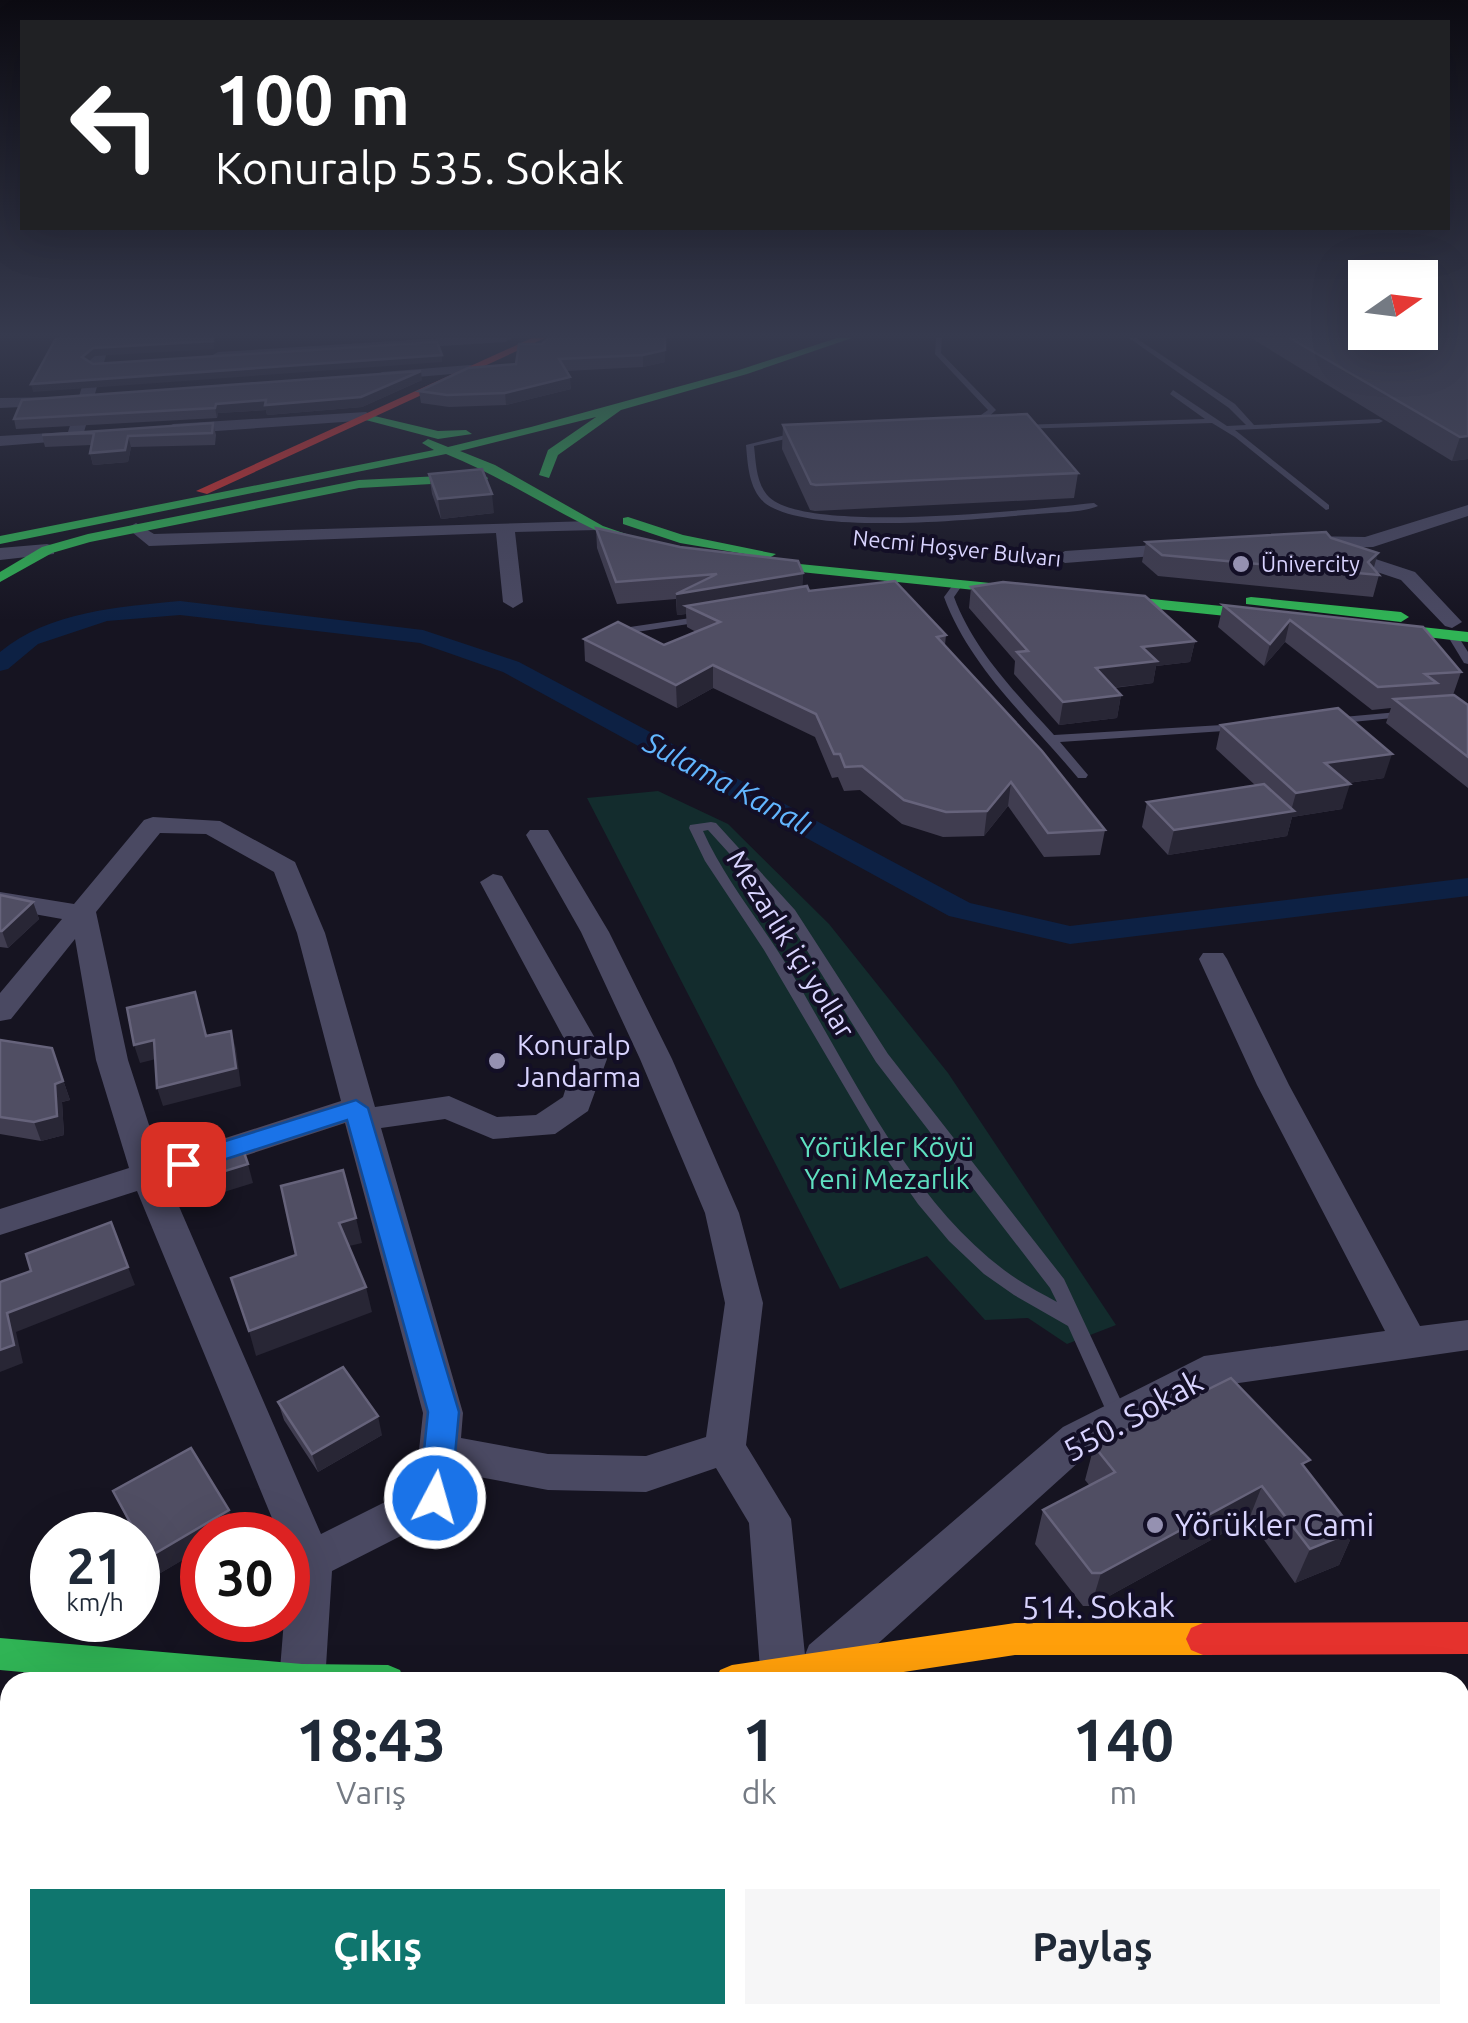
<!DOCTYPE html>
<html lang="tr">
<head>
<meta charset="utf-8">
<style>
  body { margin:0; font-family:Ubuntu,sans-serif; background:#f6f6f7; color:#1f2937; height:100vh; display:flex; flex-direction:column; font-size:38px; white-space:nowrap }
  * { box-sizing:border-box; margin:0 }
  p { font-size:32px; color:#747a83 }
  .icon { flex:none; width:55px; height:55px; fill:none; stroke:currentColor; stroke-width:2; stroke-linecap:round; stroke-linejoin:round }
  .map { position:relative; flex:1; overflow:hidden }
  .panel { position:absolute; left:0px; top:1672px; width:1470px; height:352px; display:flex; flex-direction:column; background:#fff; border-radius:30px 30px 0 0; box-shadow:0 10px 40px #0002 }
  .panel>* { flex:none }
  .hud { position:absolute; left:20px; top:20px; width:1430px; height:210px; border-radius:0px; box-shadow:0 10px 40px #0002; background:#202124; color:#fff; overflow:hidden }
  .needle { width:65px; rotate:76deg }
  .fabs { position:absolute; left:1348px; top:260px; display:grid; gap:20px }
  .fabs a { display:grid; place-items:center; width:90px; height:90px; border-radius:0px; background:#fff; box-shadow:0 10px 40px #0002; font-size:50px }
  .speed { position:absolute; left:30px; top:1512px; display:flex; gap:20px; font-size:50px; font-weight:700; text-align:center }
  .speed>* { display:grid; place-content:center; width:130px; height:130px; border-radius:50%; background:#fff; box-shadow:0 10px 40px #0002; line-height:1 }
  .speed small { font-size:25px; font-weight:400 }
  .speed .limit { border:15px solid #d22; background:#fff; color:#111 }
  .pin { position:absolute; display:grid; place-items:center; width:85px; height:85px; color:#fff; margin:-42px; border-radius:20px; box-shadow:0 5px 15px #0006 }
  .me { position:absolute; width:110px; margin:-55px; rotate:6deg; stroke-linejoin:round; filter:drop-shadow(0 0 8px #0008) }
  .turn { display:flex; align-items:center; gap:35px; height:210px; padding:0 30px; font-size:45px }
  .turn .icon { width:130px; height:130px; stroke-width:2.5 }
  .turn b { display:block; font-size:70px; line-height:85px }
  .eta { display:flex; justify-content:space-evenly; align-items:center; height:170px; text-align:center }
  .eta b { font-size:60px; font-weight:700; line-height:70px }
  .cta { display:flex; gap:20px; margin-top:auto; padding:20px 30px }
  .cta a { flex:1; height:115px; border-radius:0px; background:#0f766e; color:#fff; font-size:40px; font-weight:700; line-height:115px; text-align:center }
  .cta a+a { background:#f6f6f7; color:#1f2937 }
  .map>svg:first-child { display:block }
  .green { fill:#132c2d }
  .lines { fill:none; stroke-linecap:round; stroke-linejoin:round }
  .canal { fill:#0d2144; fill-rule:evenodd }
  .lane { fill:#4a4962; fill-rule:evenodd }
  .street { fill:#4a4962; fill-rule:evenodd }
  .fast { fill:#30b455; fill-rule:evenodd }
  .slow { fill:#ff9f0a; fill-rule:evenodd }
  .jam { fill:#e5322d; fill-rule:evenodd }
  .wall { fill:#403d50 }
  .shaded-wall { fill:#282635 }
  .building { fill:#504e63; stroke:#66637b; stroke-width:2.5 }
  .route { fill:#1a73e8; stroke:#114b97; stroke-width:2.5 }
  .poi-dot { fill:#9591b1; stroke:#130f26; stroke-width:4 }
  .labels { text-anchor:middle; stroke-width:8; stroke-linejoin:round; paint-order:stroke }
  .far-street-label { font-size:22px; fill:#d9d4ff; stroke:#130f26 }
  .far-poi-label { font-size:22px; fill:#d9d4ff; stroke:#130f26; text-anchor:start }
  .street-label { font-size:28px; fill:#d9d4ff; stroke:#130f26 }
  .poi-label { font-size:28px; fill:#d9d4ff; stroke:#130f26; text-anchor:start }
  .park-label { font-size:28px; fill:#5fe0c0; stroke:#130f26 }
  .water-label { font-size:30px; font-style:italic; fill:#62b6ff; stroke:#130f26 }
  .near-street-label { font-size:32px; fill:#d9d4ff; stroke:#130f26 }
  .near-poi-label { font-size:32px; fill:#d9d4ff; stroke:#130f26; text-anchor:start }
</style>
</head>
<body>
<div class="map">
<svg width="1468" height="2023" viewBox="0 0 1468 2023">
  <rect width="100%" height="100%" fill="#161421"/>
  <path class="green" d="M658,791L728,824L829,924L948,1073L1116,1325L1067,1344L1028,1318L985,1320L927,1256L840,1289L587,798Z"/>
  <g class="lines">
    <path class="canal" d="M180,601L423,630L519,662L970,903L1070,926L1468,878V896L1070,944L949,916L503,672L420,643L180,615L107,621L38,644L8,669L0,671V652C50,611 118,607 180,601Z"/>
    <g class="lane">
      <path d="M936,338H942L941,353L996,410L986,419L968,422L964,420L981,415L988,410L935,354Z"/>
      <path d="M1129,338H1136L1235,404L1254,425L1379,419L1383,421L1379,423L1235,430L1329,505V509L1326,510L1235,437L1212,423L1017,429L1016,427L1020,425L1205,419L1170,394L1173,390L1227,426L1246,425L1229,408Z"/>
      <path d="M801,431L805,433L804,435L754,446C756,463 756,484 769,497C808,535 1035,509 1094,503L1098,506C1082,513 1057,512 1038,514C976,519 824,535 771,507C749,495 748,467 746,445Z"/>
      <path d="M955,582L963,584L954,597C974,651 1016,693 1054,735L1239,724L1245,727L1239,730L1060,742L1088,775L1086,778H1078C1031,721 970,668 944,597Z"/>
      <path d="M704,616L708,617V621L630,633L625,630L630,627Z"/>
      <path d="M1452,632L1456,633L1468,652V664L1464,663L1447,635Z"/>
      <path d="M1409,711L1413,712V716L1332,724L1326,721L1332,718Z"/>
      <path d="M711,822L716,823L795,910L888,1054L1064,1279L1129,1418L1126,1424L1119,1426L1112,1424L1068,1326L1014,1295L984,1274L949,1241L918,1204L890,1164L764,950L705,861L689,828L690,825ZM708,830L785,915L876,1062L1050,1288L1057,1302C1039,1292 1021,1283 1004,1270C907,1197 850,1069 788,967C760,921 725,880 703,831Z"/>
    </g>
    <g class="street">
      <path d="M97,338H111L84,432L90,436L88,439L0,446V436L68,432Z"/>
      <path d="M442,338H512L505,342L218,360L211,356L218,352Z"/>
      <path d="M470,365L475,366V372L382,380L375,376L382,372Z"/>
      <path d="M67,397V403L62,405L0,408V398Z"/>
      <path d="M366,412L374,417L371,420L173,434L165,429L173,424Z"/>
      <path d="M1468,505V516L1373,547L1342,548L1415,572L1462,622L1452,628L1445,626L1401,580L1332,557L1330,553L1336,548H1306L1297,542L1306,536L1365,537Z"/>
      <path d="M591,521L600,526L597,530L515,532L523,602L513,608L503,602L496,533L149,546L127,528L136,523L154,534Z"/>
      <path d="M1185,543L1192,545V553L1065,563L1056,557L1065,551Z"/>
      <path d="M47,544L54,546V554L0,560V548Z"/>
      <path d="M153,817L220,821L295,862L325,933L375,1107L449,1096L497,1117L536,1115L563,1097L575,1059L480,882L493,874L502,876L607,1059L588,1111L555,1134L493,1139L445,1119L381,1128L463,1413L461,1438L548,1454L646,1456L706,1437L725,1303L705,1213L640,1059L581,932L526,835L530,830H548L609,932L672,1059L739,1213L763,1303L746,1445L791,1519L805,1655L809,1645L1063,1427L1204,1356L1385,1331L1257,1085L1199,959L1203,953H1223L1227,959L1289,1085L1420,1326L1468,1320V1350L1211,1387L1091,1451L841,1677L826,1682L809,1677L806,1670L807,1682H761L749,1523L716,1468L646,1492L548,1490L458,1473L456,1498L450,1511L332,1571L325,1682H279L284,1620H288V1535H279L137,1191L0,1235V1209L129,1168L96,1060L75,939L11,1019L0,1021V993L62,919L0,908V892L74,904L144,820ZM160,833L206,834L274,872L297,933L341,1101L160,1159L128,1060L96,912ZM345,1123L423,1413L415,1487L321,1534L168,1181Z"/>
      <path d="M1136,2015H1228L1231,2023H1139Z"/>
    </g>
    <g class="fast">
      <path d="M837,338H852L747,374L621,410L558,455L549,478L539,475L548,450L596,417L460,451L495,465L603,526L661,546V552L656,553C580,532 519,483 446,454L0,544V536L434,450L422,443L428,439L448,447L531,427L739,370Z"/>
      <path d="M366,414L438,431L466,430L472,434L438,439L362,419Z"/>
      <path d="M482,474L488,478L486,481L359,488L90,542L52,553L0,582V572L42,547L88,534L359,480Z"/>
      <path d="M628,517L683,535L776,554L769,558L680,543L623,524V518Z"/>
      <path d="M739,558L1283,612L1291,617L1283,622L734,565L732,562Z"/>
      <path d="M1251,597L1401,612L1409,617L1401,622L1246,604V598Z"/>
      <path d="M1366,621L1468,632V642L1361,629V623Z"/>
      <path d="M0,1638L302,1664L388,1665L400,1670L405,1682H132L0,1670Z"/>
      <path d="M354,2015H394L398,2023H356Z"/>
    </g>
    <path class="slow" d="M1015,1623H1203L1215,1628L1220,1639L1215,1650L1203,1655H1015L838,1682H715L720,1670L732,1665Z"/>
    <g class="jam">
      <path d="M532,338H545L207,494L196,491Z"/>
      <path d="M1468,1622V1654L1203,1655L1191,1650L1186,1639L1191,1628L1203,1623Z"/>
    </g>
  </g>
  <g class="wall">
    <path d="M665,338V362L643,367L566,371L571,389L506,405L449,407L421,403L419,391L516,364Z"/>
    <path d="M1251,338H1468V459L1452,461Z"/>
    <path d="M422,380L362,407L267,415L266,410L218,413L217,418L16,429L14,419Z"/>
    <path d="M213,423L216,435L215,445L131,447L128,462L93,465L90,453L91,445L45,447L42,435Z"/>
    <path d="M783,425L1078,473L1074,498L815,511L810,510L782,449Z"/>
    <path d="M429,474L494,513L441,519L432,494Z"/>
    <path d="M596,528L803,573L802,587L809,591L946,635L945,645L1105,830L1100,855L1044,857L1008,806L984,836L943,837L902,824L860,790L844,791L838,777L832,778L815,737L713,688L677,708L585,661L584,639L664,645L696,632L687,627L686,614L677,615L676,599L617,604L597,548Z"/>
    <path d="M1331,538L1373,569L1379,575L1373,597L1158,576L1142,562L1146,542Z"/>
    <path d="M971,587L1195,641L1190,662L1156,666L1153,683L1114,688L1121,695L1117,718L1059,725L1014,674L1015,661L969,608Z"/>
    <path d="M1223,605L1423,627L1461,672L1453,695L1468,705V788L1386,723L1391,708L1372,710L1285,642L1264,666L1218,627Z"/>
    <path d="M1221,725L1384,778L1348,783L1342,809L1292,817L1287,836L1168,855L1142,827L1147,802L1255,785L1216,749Z"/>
    <path d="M0,895L33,902L39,919L8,948L0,947Z"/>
    <path d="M0,1040L52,1048L70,1100L62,1102L64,1135L41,1141L0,1134Z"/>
    <path d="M278,1402L382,1435L318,1472L284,1420Z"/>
    <path d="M1094,1446L1306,1469L1354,1531L1339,1565L1295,1583L1249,1519L1091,1606H1083L1035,1544L1043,1510L1090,1486L1085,1480Z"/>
    <path d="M113,1491L236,1528L157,1575L138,1540V1535H135Z"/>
  </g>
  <g class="shaded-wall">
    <path d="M214,338V349L95,356L84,365L82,357L93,348Z"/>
    <path d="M665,350V362L643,367V355Z"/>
    <path d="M442,355V362L33,392L31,384Z"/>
    <path d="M421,371L422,380L362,407L267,415L266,410L218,413L217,418L215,408L216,404Z"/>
    <path d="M570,377L571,389L506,405L505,393Z"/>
    <path d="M128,436L131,447L128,462L93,465L90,453Z"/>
    <path d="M1468,436V459L1452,461L1460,437Z"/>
    <path d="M492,494L494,513L441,519L438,499Z"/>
    <path d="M1378,553L1372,574L1368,562Z"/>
    <path d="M803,573L802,594L686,606V614L677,615L676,594Z"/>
    <path d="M1290,620L1285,642L1264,666L1270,644Z"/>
    <path d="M1195,641L1190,662L1156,666L1153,683L1092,690L1096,668L1142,647Z"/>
    <path d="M713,665V688L677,708L676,685Z"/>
    <path d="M1121,695L1117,718L1059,725L1063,702Z"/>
    <path d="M1392,754L1384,778L1318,787L1325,763Z"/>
    <path d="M1011,782L1008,806L984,836L987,811Z"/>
    <path d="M1350,784L1342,809L1292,817L1287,836L1168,855L1174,830L1291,811L1296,793Z"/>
    <path d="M33,902L39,919L8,948L2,931Z"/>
    <path d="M231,1031L236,1049L241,1086L163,1106L157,1088Z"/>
    <path d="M154,1040L160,1058L140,1063L134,1045Z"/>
    <path d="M52,1048L70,1100L62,1102L64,1135L41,1141L34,1122Z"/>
    <path d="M248,1164L253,1183L182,1205L176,1186Z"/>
    <path d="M356,1218L362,1243L345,1247L339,1223Z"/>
    <path d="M128,1267L135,1285L16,1332L23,1363L0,1372V1350L7,1313Z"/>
    <path d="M366,1287L372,1312L256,1356L249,1331Z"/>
    <path d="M378,1416L382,1435L318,1472L312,1454Z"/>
    <path d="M1262,1486L1249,1519L1091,1606L1101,1573Z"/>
    <path d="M229,1510L236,1528L225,1535H202V1549L157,1575L149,1557Z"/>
    <path d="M1354,1531L1339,1565L1295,1583L1310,1549Z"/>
  </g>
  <g class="building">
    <path d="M59,338H213V341L93,348L82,357L93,364L437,342L442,355L31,384L55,340Z"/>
    <path d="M548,338H665V350L643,355L559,359L570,377L505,393L447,395L419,391L468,368L516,364L519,344H542Z"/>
    <path d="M1290,338H1468V436L1460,437Z"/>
    <path d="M421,371L361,397L265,405L266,400L216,404L215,408L14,419L22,400Z"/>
    <path d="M1027,414L1078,473L816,485L811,484L783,425Z"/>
    <path d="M213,423L212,433L128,436L125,450L90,453L94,433L42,435Z"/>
    <path d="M482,469L492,494L438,499L429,474Z"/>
    <path d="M596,528L680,547L798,561L803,573L676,594L717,574L616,582Z"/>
    <path d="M1326,532L1331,538L1378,553L1368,562L1379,575L1162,555L1146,542Z"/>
    <path d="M895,581L946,635L937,637L1042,751L1105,830L1048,833L1011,782L987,811L946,812L904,800L862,766L845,767L840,754H834L816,714L713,665L676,685L584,639L618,622L664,645L720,622L686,606L807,586L809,591Z"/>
    <path d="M1003,582L1145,596L1195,641L1142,647L1157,661L1096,668L1121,695L1063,702L1017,652L1028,651L971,587Z"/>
    <path d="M1223,605L1423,627L1461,672L1425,674L1437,683L1378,687L1290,620L1270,644Z"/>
    <path d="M1454,695L1468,705V757L1394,699Z"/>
    <path d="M1338,708L1392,754L1325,763L1350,784L1296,793L1221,725Z"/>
    <path d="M1264,784L1294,811L1174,830L1147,802Z"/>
    <path d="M0,895L33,902L2,931H0Z"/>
    <path d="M195,992L206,1036L231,1031L236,1068L157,1088L154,1040L134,1045L127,1008Z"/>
    <path d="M0,1040L52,1048L63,1081L55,1084L57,1116L34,1122L0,1117Z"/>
    <path d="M240,1141L248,1164L176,1186L167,1165Z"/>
    <path d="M343,1170L356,1218L339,1223L366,1287L249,1331L231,1278L296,1255L281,1186Z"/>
    <path d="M111,1222L128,1267L7,1313L14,1345L0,1350V1282L31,1271L26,1254Z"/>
    <path d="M343,1367L378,1416L312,1454L278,1402Z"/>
    <path d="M1231,1378L1310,1460L1302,1464L1354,1531L1310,1549L1262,1486L1101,1573H1092L1043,1510L1115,1472L1094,1446Z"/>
    <path d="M191,1448L229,1510L149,1557L113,1491Z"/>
  </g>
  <linearGradient id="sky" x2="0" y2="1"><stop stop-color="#0c0b12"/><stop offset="0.54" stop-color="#363a4e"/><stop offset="1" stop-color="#363a4e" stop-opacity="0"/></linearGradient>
  <rect width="1468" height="621" fill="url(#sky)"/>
  <path class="route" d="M356,1100L368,1108L459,1412L451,1498L446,1508L435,1512L424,1508L419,1498L428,1412L347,1120L183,1173L174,1170L170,1164L174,1157Z"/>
  <g class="poi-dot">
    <circle cx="1241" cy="564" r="10"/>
    <circle cx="497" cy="1061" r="10"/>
    <circle cx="1155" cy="1525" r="10"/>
  </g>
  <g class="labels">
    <g class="far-street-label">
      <text transform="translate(957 548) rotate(6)" y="8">Necmi Hoşver Bulvarı</text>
    </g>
    <g class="far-poi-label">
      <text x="1261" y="572">Ünivercity</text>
    </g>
    <g class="street-label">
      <text transform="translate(791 944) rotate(58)" y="10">Mezarlık içi yollar</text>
    </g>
    <g class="poi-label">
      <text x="517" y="1055">Konuralp<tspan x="517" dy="32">Jandarma</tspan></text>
    </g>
    <g class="park-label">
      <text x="887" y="1157">Yörükler Köyü<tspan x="887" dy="32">Yeni Mezarlık</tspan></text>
    </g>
    <g class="water-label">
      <text transform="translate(728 784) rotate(28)" y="10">Sulama Kanalı</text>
    </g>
    <g class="near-street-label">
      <text transform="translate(1133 1416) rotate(-29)" y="11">550. Sokak</text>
      <text transform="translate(1098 1607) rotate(-1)" y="11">514. Sokak</text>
    </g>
    <g class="near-poi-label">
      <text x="1175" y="1536">Yörükler Cami</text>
    </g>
  </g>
</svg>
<div class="fabs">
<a><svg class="needle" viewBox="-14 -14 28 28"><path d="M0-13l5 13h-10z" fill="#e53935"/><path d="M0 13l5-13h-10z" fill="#747a83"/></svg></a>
</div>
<div class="speed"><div>21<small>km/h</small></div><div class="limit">30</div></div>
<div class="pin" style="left:183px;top:1164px;background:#d93025"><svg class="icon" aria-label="arrive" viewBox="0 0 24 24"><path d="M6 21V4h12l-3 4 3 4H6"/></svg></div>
<svg class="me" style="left:435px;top:1498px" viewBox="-20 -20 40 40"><circle r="17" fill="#1a73e8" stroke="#fff" stroke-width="3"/><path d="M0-11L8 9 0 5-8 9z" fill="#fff"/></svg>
<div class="hud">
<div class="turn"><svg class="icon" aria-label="left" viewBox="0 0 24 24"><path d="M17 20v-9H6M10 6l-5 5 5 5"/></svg><div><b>100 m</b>Konuralp 535. Sokak</div></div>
</div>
<section class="panel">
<div class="eta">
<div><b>18:43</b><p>Varış</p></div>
<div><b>1</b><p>dk</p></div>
<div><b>140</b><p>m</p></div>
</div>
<div class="cta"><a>Çıkış</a><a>Paylaş</a></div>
</section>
</div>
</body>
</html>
